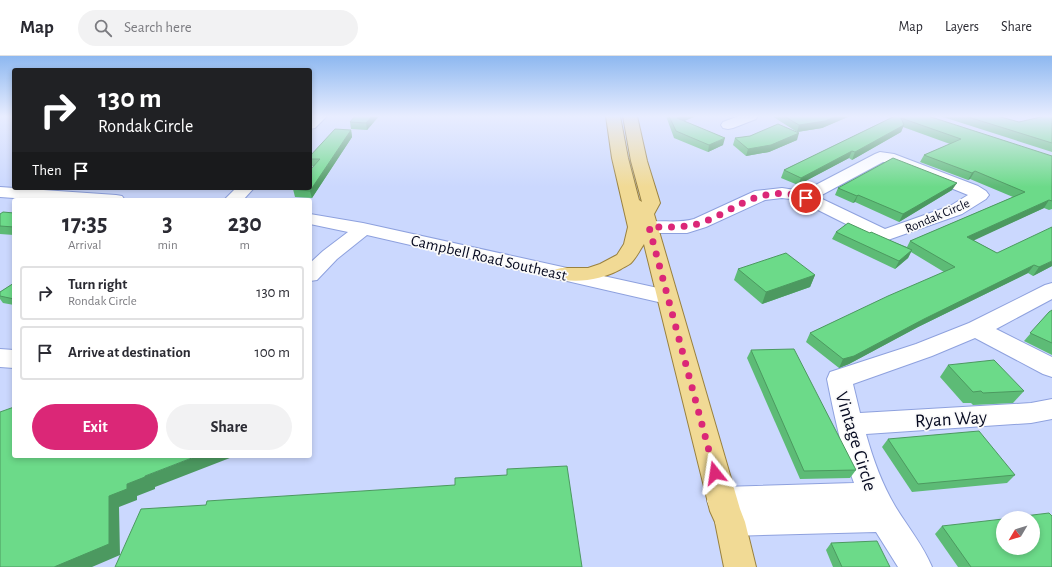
<!DOCTYPE html>
<html lang="en">
<head>
<meta charset="utf-8">
<style>
  body { margin:0; font-family:"Alegreya Sans",sans-serif; background:#f2f2f3; color:#2b2b33; height:100vh; display:flex; flex-direction:column; font-size:15px; white-space:nowrap }
  * { box-sizing:border-box; margin:0 }
  p { font-size:13px; color:#7c7c81 }
  .icon { flex:none; width:22px; height:22px; fill:none; stroke:currentColor; stroke-width:2; stroke-linecap:round; stroke-linejoin:round }
  .map { position:relative; flex:1; overflow:hidden }
  .drawer { position:absolute; left:12px; top:142px; width:300px; height:260px; display:flex; flex-direction:column; background:#fff; border-radius:4px; box-shadow:0 2px 6px #0003 }
  .drawer>* { flex:none }
  .guide { position:absolute; left:12px; top:12px; width:300px; height:122px; border-radius:4px; box-shadow:0 2px 6px #0003; background:#202124; color:#fff; overflow:hidden }
  .needle { width:26px; rotate:232deg }
  .controls { position:absolute; left:996px; top:455px; display:grid; gap:8px }
  .controls a { display:grid; place-items:center; width:44px; height:44px; border-radius:50%; background:#fff; box-shadow:0 2px 6px #0003; font-size:20px }
  .pin { position:absolute; display:grid; place-items:center; width:34px; height:34px; color:#fff; margin:-17px; border:2px solid #fff; border-radius:50%; box-shadow:0 1px 4px #0007 }
  .me { position:absolute; width:44px; margin:-22px; rotate:345deg; stroke-linejoin:round; filter:drop-shadow(0 0 3px #0008) }
  .turn { display:flex; align-items:center; gap:14px; height:84px; padding:0 20px; font-size:18px }
  .turn .icon { width:52px; height:52px; stroke-width:2.5 }
  .turn b { display:block; font-size:28px; line-height:34px }
  .then { display:flex; align-items:center; height:38px; padding:0 20px; background:#0003; gap:8px; font-size:15px }
  .eta { display:flex; justify-content:space-evenly; align-items:center; height:68px; text-align:center }
  .eta b { font-size:24px; font-weight:700; line-height:28px }
  .button { display:flex; gap:8px; margin-top:auto; padding:8px 20px }
  .button a { flex:1; height:46px; border-radius:24px; background:#db2777; color:#fff; font-size:16px; font-weight:700; line-height:46px; text-align:center }
  .button a+a { background:#f2f2f3; color:#2b2b33 }
  ul { padding:0; list-style:none }
  li { display:flex; align-items:center; gap:12px; height:54px; margin:0 8px 6px; padding:0 12px; border:2px solid #e1e1e2; border-radius:4px }
  li div { flex:1 }
  li b { display:block; font-size:15px }
  li em { font-style:normal }
  header { display:flex; align-items:center; gap:24px; box-sizing:border-box; height:56px; padding:0 20px; background:#fff; border-bottom:1px solid #e1e1e2 }
  header strong { font-size:19px }
  nav { display:flex; gap:22px; margin-inline-start:auto; font-size:14px }
  .search { width:280px; height:36px; background:#f2f2f3; display:flex; align-items:center; gap:10px; box-sizing:border-box; padding:0 14px; border-radius:22px; color:#7c7c81; font-size:15px }
  .map>svg:first-child { display:block }
  .lines { fill:none; stroke-linecap:round; stroke-linejoin:round }
  .minor-casing { stroke:#8ea1de; stroke-width:2 }
  .major-casing { stroke:#99813f; stroke-width:2 }
  .minor { fill:#fff; fill-rule:evenodd }
  .major { fill:#f1da95; fill-rule:evenodd }
  .wall { fill:#5dbb76 }
  .shaded-wall { fill:#4c9960 }
  .building { fill:#6cda89; stroke:#4c9960 }
  .route { stroke:#db2777; stroke-width:7; stroke-dasharray:0 12.6 }
  .labels { text-anchor:middle; stroke-width:3.5; stroke-linejoin:round; paint-order:stroke }
  .far-street-label { font-size:13px; fill:#060a20; stroke:#fafafa }
  .street-label { font-size:16px; fill:#060a20; stroke:#fafafa }
  .near-street-label { font-size:19px; fill:#060a20; stroke:#fafafa }
</style>
</head>
<body>
<header>
<strong>Map</strong>
<div class="search"><svg class="icon" aria-label="search" viewBox="0 0 24 24"><circle cx="10" cy="10" r="6"/><path d="M15 15l6 6"/></svg>Search here</div>
<nav><a>Map</a><a>Layers</a><a>Share</a></nav>
</header>
<div class="map">
<svg width="1052" height="511" viewBox="0 0 1052 511">
  <rect width="100%" height="100%" fill="#cbd8fe"/>
  <g class="lines">
    <defs>
      <g id="minor">
        <path d="M312,60H327L315,72L310,73V62Z"/>
        <path d="M739,60H758L756,63L733,72L728,73L723,72L721,69L723,66Z"/>
        <path d="M880,96L894,98L978,130L986,135L989,139L986,143L962,158L885,185L868,179L798,144L782,142L765,144L706,171L687,177H649L642,175L640,171L642,167C659,163 677,168 694,163L755,135L782,132L802,135L808,133L875,98ZM883,106H887L968,139L950,150L885,173L818,141Z"/>
        <path d="M0,131L116,139L122,140L125,144H42L0,141Z"/>
        <path d="M236,132H254L243,144H224Z"/>
        <path d="M310,158L363,167L667,234L675,236L678,241L675,246L667,248L367,179L337,203L317,224L310,225V207L323,195L348,176L310,168Z"/>
        <path d="M1052,227V243L996,273L1052,301V321L1043,318L975,282L932,300L853,328L860,357L1031,347L1052,343V363L1031,367L866,378C873,403 882,428 895,450C907,470 923,489 932,511H898L876,476L730,480L719,476L715,466L718,457L711,455L707,445L711,435L722,431L854,427C841,393 834,358 827,323L830,316L916,288L969,267L1045,229Z"/>
        <path d="M0,293L14,294V312L0,311Z"/>
      </g>
      <path id="major" d="M606,60H620L628,102L639,144L642,146L631,105L623,60H637L647,105L660,147L654,158L740,453L745,466L756,511H724L715,466L710,455L644,188C640,194 636,202 631,207C629,209 624,211 621,213C601,224 576,228 554,222L551,218L554,214L561,212H588L600,208L617,199L624,188L628,171L612,102Z"/>
    </defs>
    <use href="#minor" class="minor-casing"/>
    <use href="#major" class="major-casing"/>
    <use href="#minor" class="minor"/>
    <use href="#major" class="major"/>
  </g>
  <g class="wall">
    <path d="M379,60L367,74L351,73L350,66Z"/>
    <path d="M666,60H696L684,65L723,89L708,96L674,82Z"/>
    <path d="M772,60H850L822,72L797,76Z"/>
    <path d="M895,60L1052,100V153L1049,154L1044,152L973,184L997,197L1052,210L1033,220L1028,217L918,271L849,308L839,312L806,286L810,277L944,216L911,196L908,202L895,213L832,183L836,176L870,177L907,191L910,185L1013,141L970,123L968,124L920,106L924,99L950,88L903,71L901,76L852,104L849,102L798,129L781,122L784,114Z"/>
    <path d="M940,60H997L1019,66L1052,60V96Z"/>
    <path d="M351,74L352,81L312,142L295,141L293,133L314,110H310V100Z"/>
    <path d="M735,82L797,84L769,96L746,100L733,89Z"/>
    <path d="M838,132L952,134L899,166L855,146L853,147L835,139Z"/>
    <path d="M14,157V179L0,178V158Z"/>
    <path d="M738,213L815,219L810,231L762,248L734,224Z"/>
    <path d="M14,227V249L3,247L0,243V236Z"/>
    <path d="M1052,254V299L1024,285L1049,256Z"/>
    <path d="M751,294L856,414L850,422L800,423L747,302Z"/>
    <path d="M948,309L1024,335L1013,347L973,349L971,347H963L940,321Z"/>
    <path d="M888,383L1015,419L1007,427L912,436L882,391Z"/>
    <path d="M942,470L1052,511H958L935,478Z"/>
    <path d="M831,487L890,511H833L826,494Z"/>
  </g>
  <g class="shaded-wall">
    <path d="M372,60H379L367,74L366,67Z"/>
    <path d="M682,60H696L675,69L677,62Z"/>
    <path d="M837,60H850L822,72L797,76L799,69Z"/>
    <path d="M904,69L901,76L852,104L855,96Z"/>
    <path d="M351,74L352,81L312,142L310,135Z"/>
    <path d="M799,77L797,84L769,96L746,100L748,93Z"/>
    <path d="M725,82L723,89L708,96L709,89Z"/>
    <path d="M852,95L849,102L798,129L801,122Z"/>
    <path d="M975,115L970,123L968,124L972,117Z"/>
    <path d="M957,127L952,134L899,166L903,158Z"/>
    <path d="M858,139L855,146L853,147L857,140Z"/>
    <path d="M1049,144L1044,152L962,190L967,181Z"/>
    <path d="M912,194L908,202L895,213L899,205Z"/>
    <path d="M1052,205V210L1033,220L1039,211Z"/>
    <path d="M1034,209L1028,217L918,271L849,308L839,312L843,303Z"/>
    <path d="M815,219L810,231L762,248L766,236Z"/>
    <path d="M197,400H235L155,431V433L137,440V444L119,451L120,499L92,511H54L109,440L127,428L145,420Z"/>
  </g>
  <g class="building">
    <path d="M355,60H372L366,67L350,66Z"/>
    <path d="M669,60H682L677,62L725,82L709,89L676,75Z"/>
    <path d="M784,60H837L825,65L799,69Z"/>
    <path d="M895,60H928L1052,100V145L1049,144L967,181L997,197L1052,171V205L1039,211L1034,209L924,263L854,300L843,303L810,277L888,240L955,211L910,185L1025,136L975,115L972,117L924,99L961,83L901,62L904,69L855,96L852,95L801,122L784,114Z"/>
    <path d="M965,60H997L1019,66L1045,60H1052V87Z"/>
    <path d="M778,68L799,77L771,89L748,93L735,82L750,80Z"/>
    <path d="M335,73L351,74L310,135L293,133L294,132H310V114L320,103H310V100Z"/>
    <path d="M893,102L957,127L903,158L858,139L857,140L838,132Z"/>
    <path d="M3,156L14,157V171L0,170V158Z"/>
    <path d="M848,167L870,177L871,176L912,194L899,205L836,176Z"/>
    <path d="M786,197L815,219L766,236L738,213Z"/>
    <path d="M14,227V243L0,240V236Z"/>
    <path d="M1052,254V287L1030,277L1049,256Z"/>
    <path d="M794,293L856,414L804,415L751,294Z"/>
    <path d="M994,304L1024,335L983,337L981,335L973,336L948,309Z"/>
    <path d="M14,351V400H197L145,420V421L127,428V433L109,440V488L54,511H0V356Z"/>
    <path d="M979,375L1015,419L918,428L888,383Z"/>
    <path d="M567,410L582,511H115L141,453L206,449L207,445L455,429V422L507,419V413Z"/>
    <path d="M1049,457L1052,460V511H971L942,470L1003,463V492H1033V462H1008Z"/>
    <path d="M877,485L890,511H842L831,487Z"/>
  </g>
  <linearGradient id="sky" x2="0" y2="1"><stop stop-color="#8eb8f0"/><stop offset="0.46" stop-color="#e8edff"/><stop offset="1" stop-color="#e8edff" stop-opacity="0"/></linearGradient>
  <rect width="1052" height="131" fill="url(#sky)"/>
  <g class="lines">
    <path class="route" d="M715,417L649,171C665,171 682,172 697,168C731,158 750,134 789,138C795,139 801,139 806,142"/>
  </g>
  <g class="labels">
    <g class="far-street-label">
      <text transform="translate(937 159) rotate(-23)" y="5">Rondak Circle</text>
    </g>
    <g class="street-label">
      <text transform="translate(489 201) rotate(13)" y="6">Campbell Road Southeast</text>
    </g>
    <g class="near-street-label">
      <text transform="translate(951 362) rotate(-3)" y="7">Ryan Way</text>
      <text transform="translate(857 385) rotate(73)" y="7">Vintage Circle</text>
    </g>
  </g>
</svg>
<div class="controls">
<a><svg class="needle" viewBox="-14 -14 28 28"><path d="M0-13l5 13h-10z" fill="#e53935"/><path d="M0 13l5-13h-10z" fill="#7c7c81"/></svg></a>
</div>
<div class="pin" style="left:806px;top:142px;background:#d93025"><svg class="icon" aria-label="arrive" viewBox="0 0 24 24"><path d="M6 21V4h12l-3 4 3 4H6"/></svg></div>
<svg class="me" style="left:715px;top:417px" viewBox="-20 -20 40 40"><path d="M0-17L14 15 0 8-14 15z" fill="#db2777" stroke="#fff" stroke-width="4"/></svg>
<div class="guide">
<div class="turn"><svg class="icon" aria-label="right" viewBox="0 0 24 24"><path d="M7 20v-9h11M14 6l5 5-5 5"/></svg><div><b>130 m</b>Rondak Circle</div></div>
<div class="then">Then<svg class="icon" aria-label="arrive" viewBox="0 0 24 24"><path d="M6 21V4h12l-3 4 3 4H6"/></svg></div>
</div>
<section class="drawer">
<div class="eta">
<div><b>17:35</b><p>Arrival</p></div>
<div><b>3</b><p>min</p></div>
<div><b>230</b><p>m</p></div>
</div>
<ul>
<li><svg class="icon" aria-label="right" viewBox="0 0 24 24"><path d="M7 20v-9h11M14 6l5 5-5 5"/></svg><div><b>Turn right</b><p>Rondak Circle</p></div><em>130 m</em></li>
<li><svg class="icon" aria-label="arrive" viewBox="0 0 24 24"><path d="M6 21V4h12l-3 4 3 4H6"/></svg><div><b>Arrive at destination</b></div><em>100 m</em></li>
</ul>
<div class="button"><a>Exit</a><a>Share</a></div>
</section>
</div>
</body>
</html>
